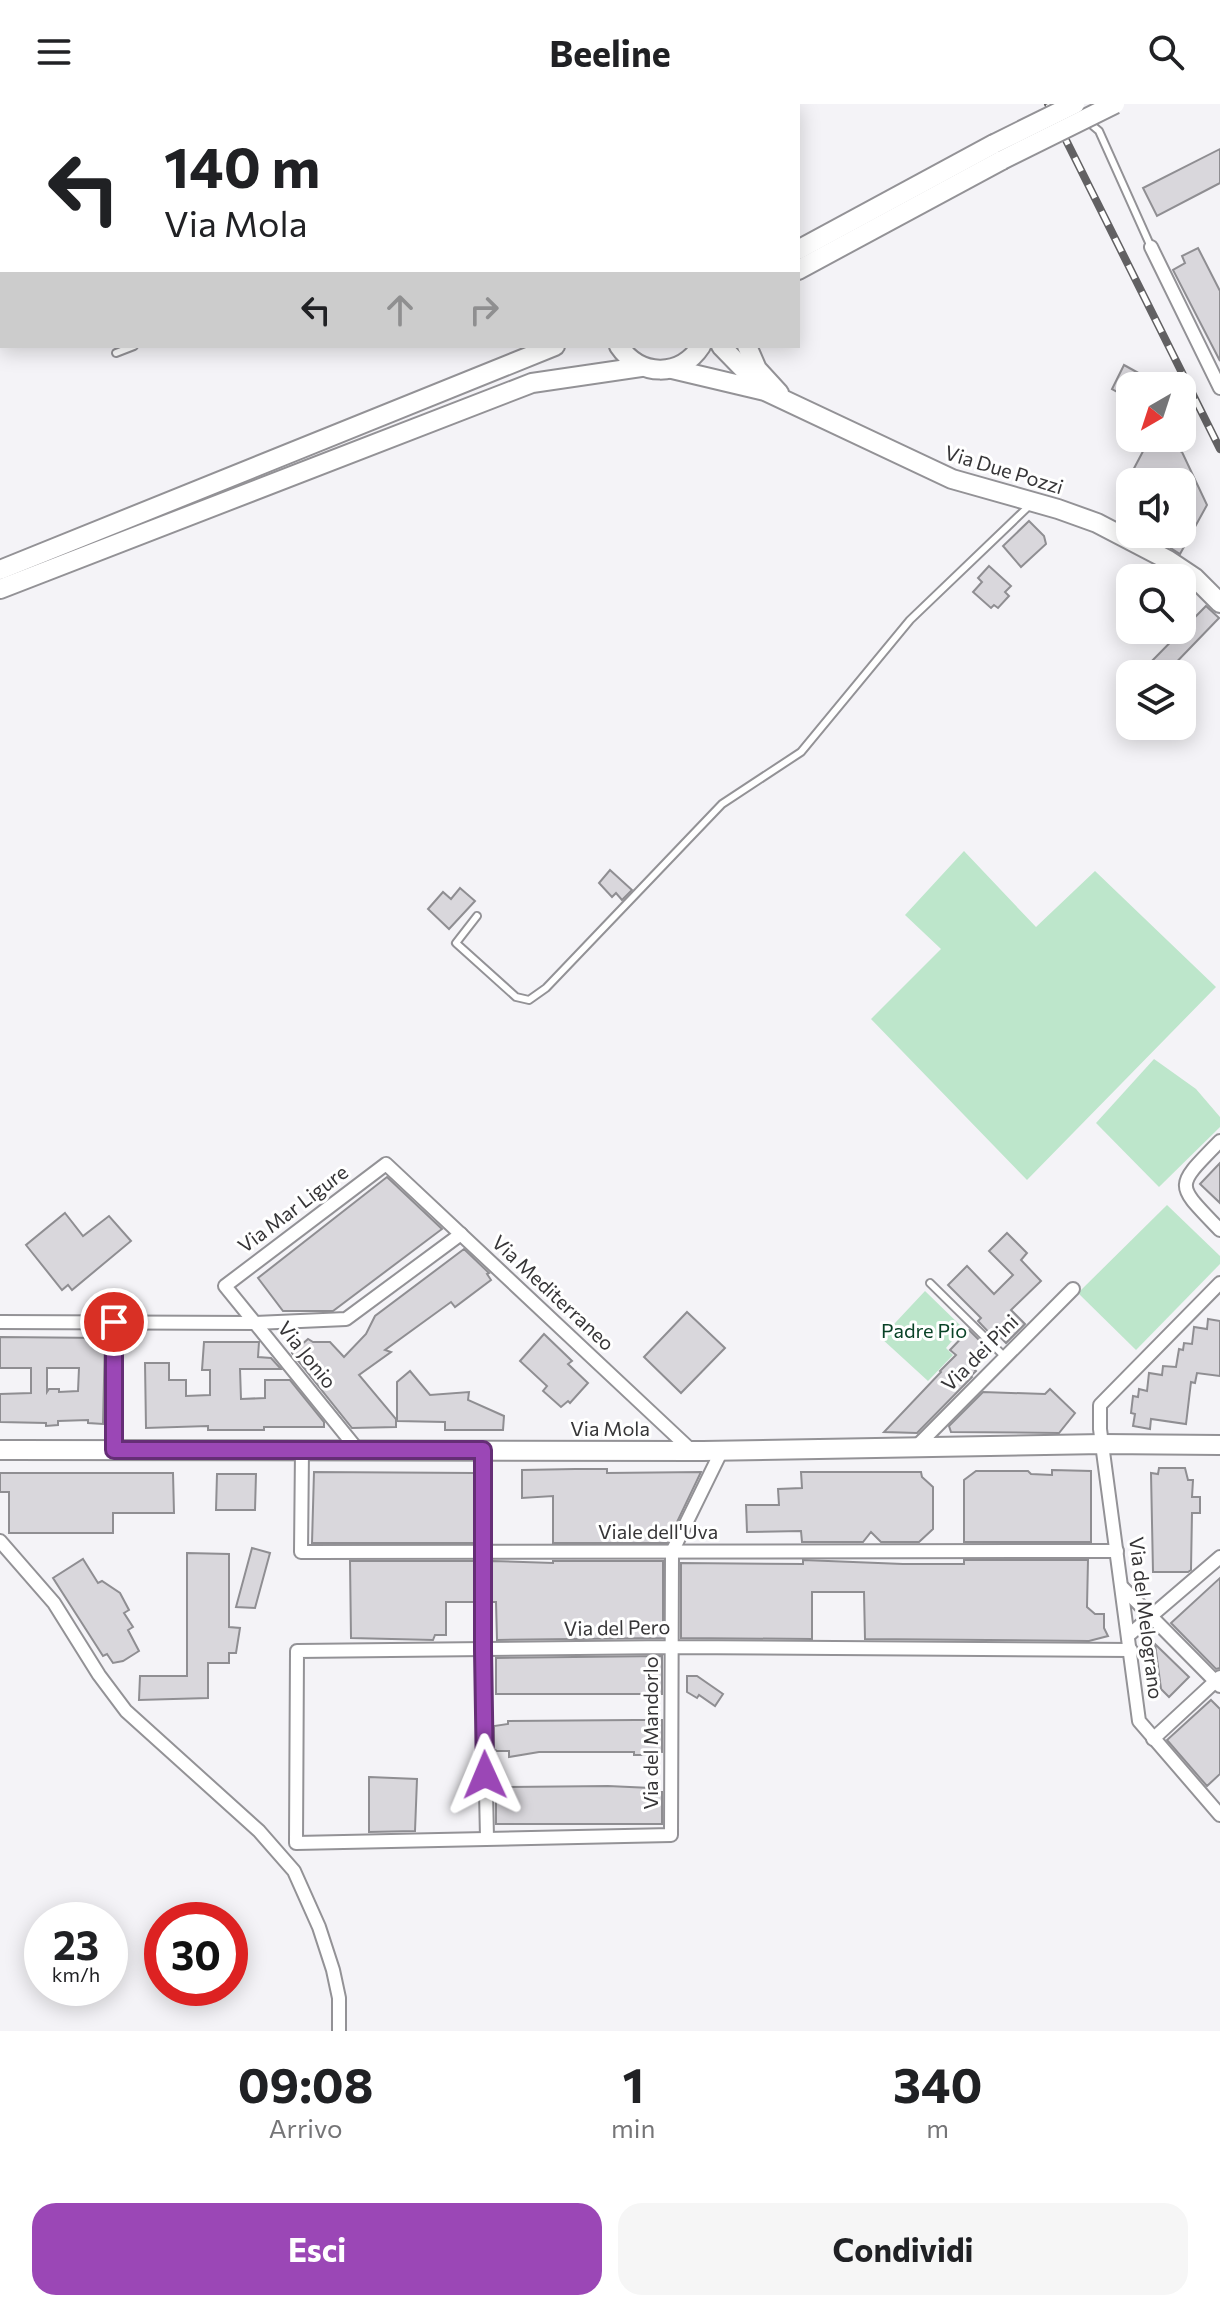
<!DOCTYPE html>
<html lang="it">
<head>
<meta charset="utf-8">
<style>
  body { margin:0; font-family:Commissioner,sans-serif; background:#f6f6f6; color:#202124; height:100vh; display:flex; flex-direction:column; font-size:30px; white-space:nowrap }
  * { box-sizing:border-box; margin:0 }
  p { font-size:26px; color:#757577 }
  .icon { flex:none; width:44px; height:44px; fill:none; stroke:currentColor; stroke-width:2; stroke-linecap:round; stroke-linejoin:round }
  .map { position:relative; height:1927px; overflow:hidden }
  .drawer { display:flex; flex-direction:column; background:#fff; flex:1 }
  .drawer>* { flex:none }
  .hud { position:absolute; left:0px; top:0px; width:800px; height:244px; box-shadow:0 4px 20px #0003; background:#fff; color:#202124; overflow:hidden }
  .needle { width:52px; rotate:219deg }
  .fabs { position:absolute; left:1116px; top:268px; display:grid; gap:16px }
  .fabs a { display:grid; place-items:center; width:80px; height:80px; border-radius:16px; background:#fff; box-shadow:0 4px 20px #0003; font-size:40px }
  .speed { position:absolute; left:24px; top:1798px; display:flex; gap:16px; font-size:40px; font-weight:700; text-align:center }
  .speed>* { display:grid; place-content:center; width:104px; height:104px; border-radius:50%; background:#fff; box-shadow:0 4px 20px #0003; line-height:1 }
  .speed small { font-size:20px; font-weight:400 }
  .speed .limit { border:12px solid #d22; background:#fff; color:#111 }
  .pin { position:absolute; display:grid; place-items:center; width:68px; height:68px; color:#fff; margin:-34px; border:4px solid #fff; border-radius:50%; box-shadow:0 2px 8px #0007 }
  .me { position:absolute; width:88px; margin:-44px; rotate:359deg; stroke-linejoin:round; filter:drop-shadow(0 0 6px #0008) }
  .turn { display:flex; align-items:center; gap:28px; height:168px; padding:0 32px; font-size:36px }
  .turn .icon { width:104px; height:104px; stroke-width:2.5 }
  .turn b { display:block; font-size:56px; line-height:68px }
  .lanes { display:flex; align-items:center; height:76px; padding:0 32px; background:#0003; justify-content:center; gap:40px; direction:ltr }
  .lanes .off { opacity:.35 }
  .eta { display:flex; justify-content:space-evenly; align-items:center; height:136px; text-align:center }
  .eta b { font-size:48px; font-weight:700; line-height:56px }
  .button { display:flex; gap:16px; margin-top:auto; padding:16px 32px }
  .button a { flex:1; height:92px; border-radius:24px; background:#9b47b6; color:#fff; font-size:32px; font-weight:700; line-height:92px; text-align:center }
  .button a+a { background:#f6f6f6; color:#202124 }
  header { display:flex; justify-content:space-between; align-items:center; height:104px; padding:0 32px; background:#fff; font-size:36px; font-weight:700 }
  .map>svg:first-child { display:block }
  .green { fill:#bde6cb }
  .building { fill:#d9d7dc; stroke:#8f8e92; stroke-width:2; fill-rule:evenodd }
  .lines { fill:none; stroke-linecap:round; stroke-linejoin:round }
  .lane-casing { stroke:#939296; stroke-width:10 }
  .street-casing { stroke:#939296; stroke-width:16 }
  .secondary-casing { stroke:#939296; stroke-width:22 }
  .lane { stroke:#fff; stroke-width:6 }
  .street { stroke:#fff; stroke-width:12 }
  .secondary { stroke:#fff; stroke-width:18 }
  .rail-casing { stroke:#626163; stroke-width:8 }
  .rail { stroke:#fff; stroke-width:5; stroke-dasharray:15; stroke-linecap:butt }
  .secondary-bridge-casing { stroke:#939296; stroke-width:22; stroke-linecap:butt }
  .secondary-bridge { stroke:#fff; stroke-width:18 }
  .route-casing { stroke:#652e76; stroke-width:20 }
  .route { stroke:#9b47b6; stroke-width:14 }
  .labels { text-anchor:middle; stroke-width:6; stroke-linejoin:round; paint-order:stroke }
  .street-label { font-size:20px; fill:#363537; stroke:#fff }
  .park-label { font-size:20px; fill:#094226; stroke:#fff }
</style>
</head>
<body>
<header><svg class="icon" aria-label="menu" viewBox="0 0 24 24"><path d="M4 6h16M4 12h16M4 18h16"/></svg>Beeline<svg class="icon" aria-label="search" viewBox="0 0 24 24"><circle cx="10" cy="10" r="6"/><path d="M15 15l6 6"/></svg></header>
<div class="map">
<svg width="1220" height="1927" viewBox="0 0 1220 1927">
  <rect width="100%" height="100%" fill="#f4f3f7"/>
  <g class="green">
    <path d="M964,747L1036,823L1095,767L1216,883L1027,1076L871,915L941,845L905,811Z"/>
    <path d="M1154,955L1196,985L1220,1013V1023L1159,1083L1096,1019Z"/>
    <path d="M1167,1101L1220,1152V1160L1136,1246L1078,1189Z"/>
    <path d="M925,1187L963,1224L946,1244L953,1251L928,1277L881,1234Z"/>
  </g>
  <g class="building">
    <path d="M1220,45V79L1157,112L1143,84Z"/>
    <path d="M1198,144L1220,187V257L1173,166L1185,159L1182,152Z"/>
    <path d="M1124,261L1162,282H1130V295L1112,285Z"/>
    <path d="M1150,334H1156L1182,348L1207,401L1180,450L1169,443L1170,440L1152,430H1182V378H1140L1130,372Z"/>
    <path d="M1029,417L1044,432L1046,440L1021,463L1003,442Z"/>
    <path d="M989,462L1011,482L1005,488L1009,492L998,504L994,501L991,504L973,488L982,478L978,474Z"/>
    <path d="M1206,502L1219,514L1165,570H1153L1146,563Z"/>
    <path d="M610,766L632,786L622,796L616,789L612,793L599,779Z"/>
    <path d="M460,784L475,797L449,825L428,805L443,788L451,795Z"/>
    <path d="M1220,1059V1099L1200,1080Z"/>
    <path d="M387,1073L442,1125L333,1207H283L258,1174Z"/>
    <path d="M65,1109L83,1132L109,1112L131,1137L72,1186L68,1181L62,1186L26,1141Z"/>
    <path d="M1007,1129L1027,1149L1021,1156L1041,1177L1011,1206L1025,1220L1006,1239L1000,1233L996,1236L978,1217L981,1214L948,1181L967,1162L994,1190L1013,1171L989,1147Z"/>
    <path d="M464,1145L489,1169L487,1170L491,1176L455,1203L451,1198L385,1246L391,1248L359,1271L396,1315V1323L352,1324L292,1249L308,1235L313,1238H330L344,1253L366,1230L375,1212Z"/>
    <path d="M687,1208L725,1244L681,1289L644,1253Z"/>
    <path d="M1208,1215L1220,1217V1272L1197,1269L1195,1279L1191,1278L1186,1320L1151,1315L1150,1325L1133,1322L1135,1310L1131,1309L1133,1292L1138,1293L1139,1285L1147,1287L1149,1269L1162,1271L1163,1262L1176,1263L1179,1245L1183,1246L1184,1239L1192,1240L1194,1223L1207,1225Z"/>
    <path d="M969,1226L988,1245L971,1262L976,1267L971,1272L972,1273L917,1329L884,1328L941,1268L940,1267L956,1251L950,1246Z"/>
    <path d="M544,1230L572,1257L568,1260L588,1279L570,1299L568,1297L561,1303L543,1287L547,1282L520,1257Z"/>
    <path d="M0,1233L105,1234L103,1320L88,1319V1316L58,1317V1321L46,1322V1319L0,1318V1290L31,1289V1264H0ZM47,1264H79L78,1287L59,1288V1285H49L47,1288Z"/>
    <path d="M204,1238H259L258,1253L271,1254L281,1265H240L241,1295L265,1294V1276H290L324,1318V1323H264V1326H208V1322L146,1324L145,1259H169V1276H186V1292L210,1291V1266H202Z"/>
    <path d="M410,1267L430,1291L469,1288L468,1296L504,1312L503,1326H445V1318L397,1317V1278Z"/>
    <path d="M1050,1285L1075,1309L1059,1329L951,1328L949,1322L983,1288L1045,1290Z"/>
    <path d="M1159,1364H1185L1188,1376H1193L1192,1393H1200V1409H1192L1191,1466L1188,1468H1153L1151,1369L1158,1370Z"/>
    <path d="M575,1365H607V1369L701,1368L667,1439H553V1392L522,1394V1366Z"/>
    <path d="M1052,1366L1091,1367V1438H964V1376L976,1367H1028L1031,1370L1052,1371Z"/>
    <path d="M314,1368L474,1369V1439H312Z"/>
    <path d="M801,1368H921L922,1373L933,1383V1425L919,1438H881L871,1428L863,1438H802L801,1427L747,1428L746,1401H779L778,1385L802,1384Z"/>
    <path d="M0,1369H173L174,1409H113V1429H9V1388H0Z"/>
    <path d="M217,1370H256L255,1406H216Z"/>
    <path d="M252,1444L270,1449L255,1504L236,1503Z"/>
    <path d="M187,1449L229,1450V1523L240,1524L236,1549H229V1559H208V1594L139,1596L140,1572H187Z"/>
    <path d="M83,1455L98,1479L102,1477L120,1489L129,1506L124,1509L133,1523L128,1526L139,1547L123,1557L113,1559L107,1550L103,1552L53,1474Z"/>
    <path d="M803,1456L903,1460H964V1456H1088L1087,1503L1095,1510H1104V1524L1108,1532L1089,1537L865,1535L864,1488H812V1535L681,1534V1459L803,1460Z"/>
    <path d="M350,1457H474V1498H446V1531H435L433,1536L351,1534Z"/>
    <path d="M492,1457L553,1459V1457H663V1534L497,1536L496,1498H492Z"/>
    <path d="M1220,1474V1564L1216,1565L1171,1519Z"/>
    <path d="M1155,1540L1189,1573L1169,1593L1161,1585Z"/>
    <path d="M662,1552V1590H496V1554Z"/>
    <path d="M687,1572H697L723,1590L715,1602L699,1591L697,1594L687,1588Z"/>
    <path d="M1211,1596L1220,1605V1670L1207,1682L1167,1636Z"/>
    <path d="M635,1616H662V1648L653,1647V1651H634V1648H539L509,1653V1647H497L494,1645V1622L508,1620V1617Z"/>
    <path d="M369,1673L417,1675L415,1727L369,1728Z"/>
    <path d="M608,1682L651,1684V1688H662V1720H496V1688H508V1683Z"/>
  </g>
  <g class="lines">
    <defs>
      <g id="lane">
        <path d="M305,2L306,0"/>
        <path d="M1086,16L1099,27L1151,143"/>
        <path d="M116,249L134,242"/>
        <path d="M477,812L456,839L516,893L529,896L546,884L722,700L801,648L910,516L1030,401"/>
        <path d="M930,1179L1005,1253"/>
      </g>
      <g id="street">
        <path d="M1151,143L1220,284"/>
        <path d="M1220,1037C1174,1084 1175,1079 1220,1126"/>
        <path d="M1220,1179L1100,1301V1325L1139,1617L1220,1711"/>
        <path d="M0,1218L255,1219L346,1215L461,1130"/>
        <path d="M114,1218V1346"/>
        <path d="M917,1342L1073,1185"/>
        <path d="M357,1345L225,1182L386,1060L692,1347"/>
        <path d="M302,1346L301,1448L1117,1447"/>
        <path d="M483,1346V1546L487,1734"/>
        <path d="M722,1346L672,1448L671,1731L296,1739L297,1547L671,1543L1131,1546"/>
        <path d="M0,1437L54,1499L99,1571L126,1607L259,1727L294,1767L319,1823L333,1866L339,1894V1927"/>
        <path d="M1123,1484L1220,1582"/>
        <path d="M1129,1531L1220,1453"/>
        <path d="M1153,1635L1220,1573"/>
      </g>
      <g id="secondary">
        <path d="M620,0L621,2"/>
        <path d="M798,146L994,40"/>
        <path d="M798,166L1002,56"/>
        <path d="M619,242C640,273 680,274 701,242"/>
        <path d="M721,242L758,280"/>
        <path d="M747,242L757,265L779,289"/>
        <path d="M672,265L765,287L952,375L1058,405L1097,419L1168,456L1195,474L1220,499"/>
        <path d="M0,466L555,242"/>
        <path d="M0,485L532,279L641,263"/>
        <path d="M0,1346L703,1347L1103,1340L1220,1341"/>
      </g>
    </defs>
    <use href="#lane" class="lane-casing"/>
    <use href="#street" class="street-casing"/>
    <use href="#secondary" class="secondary-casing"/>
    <use href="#lane" class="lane"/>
    <use href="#street" class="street"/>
    <use href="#secondary" class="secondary"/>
    <defs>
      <path id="rail" d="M1048,0L1220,345"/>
    </defs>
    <use href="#rail" class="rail-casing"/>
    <use href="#rail" class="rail"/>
    <defs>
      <g id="secondary-bridge">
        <path d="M994,40L1075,0"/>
        <path d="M1002,56L1115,0"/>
      </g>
    </defs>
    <use href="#secondary-bridge" class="secondary-bridge-casing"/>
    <use href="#secondary-bridge" class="secondary-bridge"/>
  </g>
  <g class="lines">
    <defs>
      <path id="route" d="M114,1218V1346H483V1546L485,1671"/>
    </defs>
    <use href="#route" class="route-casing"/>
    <use href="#route" class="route"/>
  </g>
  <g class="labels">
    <g class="street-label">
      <text transform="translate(1004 366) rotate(17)" y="7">Via Due Pozzi</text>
      <text transform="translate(293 1105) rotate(-37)" y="7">Via Mar Ligure</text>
      <text transform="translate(553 1189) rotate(43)" y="7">Via Mediterraneo</text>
      <text transform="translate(980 1249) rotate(-45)" y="7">Via dei Pini</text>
      <text transform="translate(307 1251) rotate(51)" y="7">Via Jonio</text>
      <text x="610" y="1332">Via Mola</text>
      <text x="658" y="1435">Viale dell'Uva</text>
      <text transform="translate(1146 1514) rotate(83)" y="7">Via del Melograno</text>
      <text transform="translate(617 1524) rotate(-1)" y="7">Via del Pero</text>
      <text transform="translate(651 1629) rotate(-90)" y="7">Via del Mandorlo</text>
    </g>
    <g class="park-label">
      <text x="924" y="1234">Padre Pio</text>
    </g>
  </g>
</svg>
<div class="fabs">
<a><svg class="needle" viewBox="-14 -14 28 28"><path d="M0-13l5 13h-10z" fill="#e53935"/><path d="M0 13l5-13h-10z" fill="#757577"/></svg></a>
<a><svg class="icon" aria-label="sound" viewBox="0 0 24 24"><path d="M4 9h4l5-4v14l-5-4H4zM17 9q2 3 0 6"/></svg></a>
<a><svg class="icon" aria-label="search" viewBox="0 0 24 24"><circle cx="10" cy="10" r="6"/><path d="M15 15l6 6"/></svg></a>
<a><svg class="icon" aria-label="layers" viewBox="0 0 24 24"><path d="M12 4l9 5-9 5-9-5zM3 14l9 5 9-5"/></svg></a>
</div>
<div class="speed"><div>23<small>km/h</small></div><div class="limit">30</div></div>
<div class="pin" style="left:114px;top:1218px;background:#d93025"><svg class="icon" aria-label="arrive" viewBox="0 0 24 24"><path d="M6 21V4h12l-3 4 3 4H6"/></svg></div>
<svg class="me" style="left:485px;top:1671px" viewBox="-20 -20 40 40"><path d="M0-17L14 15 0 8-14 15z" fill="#9b47b6" stroke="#fff" stroke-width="4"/></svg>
<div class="hud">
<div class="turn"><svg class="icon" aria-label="left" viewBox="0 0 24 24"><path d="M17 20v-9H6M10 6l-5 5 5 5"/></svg><div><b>140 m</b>Via Mola</div></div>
<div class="lanes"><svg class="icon" aria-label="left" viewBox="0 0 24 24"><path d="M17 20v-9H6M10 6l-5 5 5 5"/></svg><svg class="icon off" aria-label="ahead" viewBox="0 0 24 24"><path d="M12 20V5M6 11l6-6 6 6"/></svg><svg class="icon off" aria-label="right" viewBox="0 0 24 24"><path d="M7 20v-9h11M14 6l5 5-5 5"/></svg></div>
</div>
</div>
<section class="drawer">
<div class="eta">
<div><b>09:08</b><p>Arrivo</p></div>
<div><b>1</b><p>min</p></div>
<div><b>340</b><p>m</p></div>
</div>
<div class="button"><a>Esci</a><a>Condividi</a></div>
</section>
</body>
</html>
